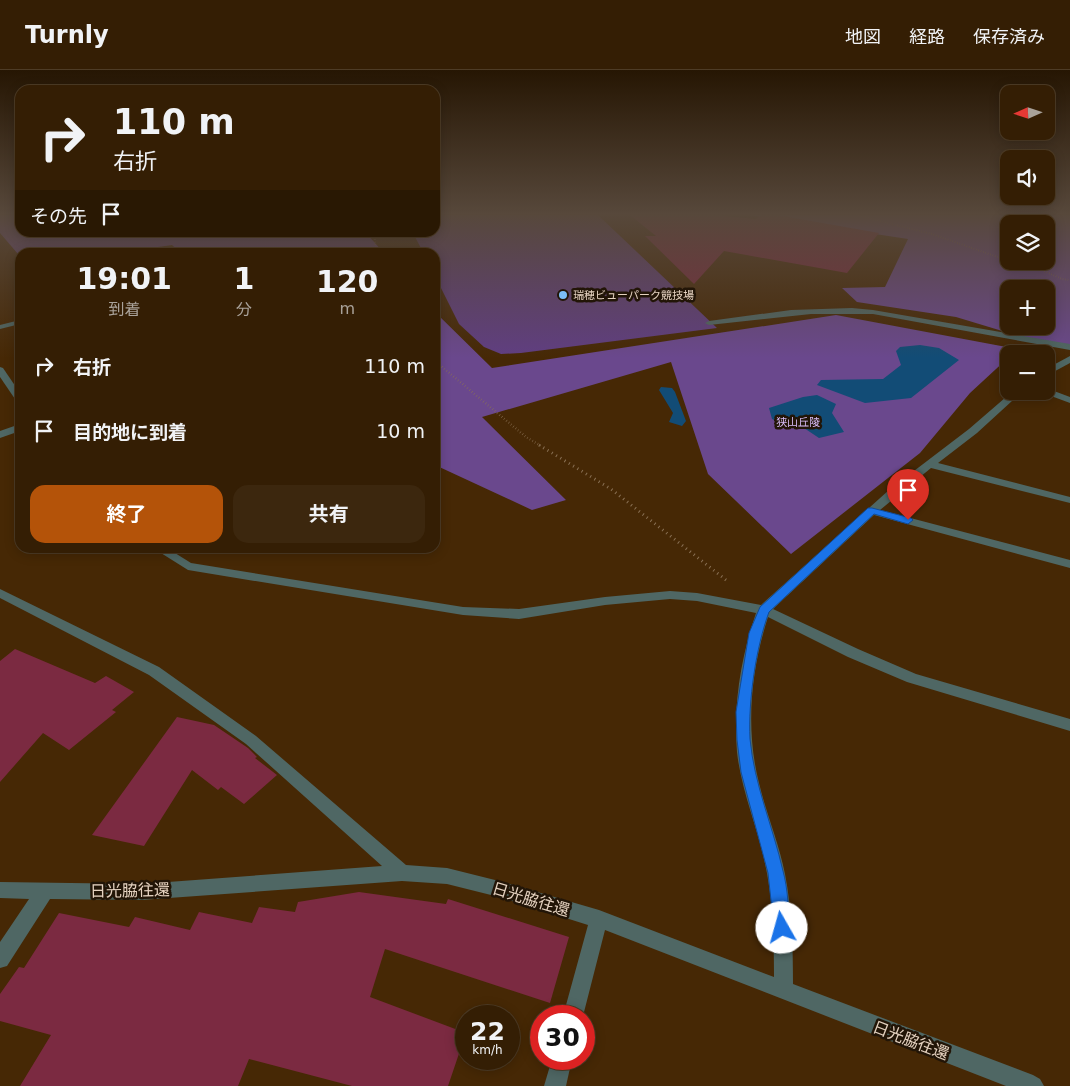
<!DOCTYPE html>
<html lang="ja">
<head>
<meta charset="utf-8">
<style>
  body { margin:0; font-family:"DejaVu Sans","Noto Sans JP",sans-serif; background:#3c270e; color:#f1f3f6; height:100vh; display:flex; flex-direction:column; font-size:19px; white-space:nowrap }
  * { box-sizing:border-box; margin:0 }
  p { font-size:16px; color:#a9a29a }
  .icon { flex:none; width:28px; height:28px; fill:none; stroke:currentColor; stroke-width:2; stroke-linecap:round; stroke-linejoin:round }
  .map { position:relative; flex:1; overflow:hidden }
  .drawer { position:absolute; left:15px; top:178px; width:425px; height:305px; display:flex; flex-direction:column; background:#341e04; border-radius:15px; box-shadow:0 2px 12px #0003,0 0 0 1px #4e3c26 }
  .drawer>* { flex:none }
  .hud { position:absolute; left:15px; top:15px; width:425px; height:152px; border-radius:15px; box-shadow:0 2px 12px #0003,0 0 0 1px #4e3c26; background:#341e04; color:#f1f3f6; overflow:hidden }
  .needle { width:32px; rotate:267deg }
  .fabs { position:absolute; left:1000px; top:15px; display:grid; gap:10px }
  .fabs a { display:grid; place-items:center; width:55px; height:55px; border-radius:10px; background:#341e04; box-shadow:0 2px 12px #0003,0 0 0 1px #4e3c26; font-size:25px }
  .speed { position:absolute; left:455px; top:935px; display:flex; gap:10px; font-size:25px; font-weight:700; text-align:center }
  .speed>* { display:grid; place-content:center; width:65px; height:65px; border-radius:50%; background:#341e04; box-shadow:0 2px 12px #0003,0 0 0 1px #4e3c26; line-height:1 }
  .speed small { font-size:12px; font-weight:400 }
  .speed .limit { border:8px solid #d22; background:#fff; color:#111 }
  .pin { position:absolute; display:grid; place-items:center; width:42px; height:42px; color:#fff; margin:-51px -21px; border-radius:50% 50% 50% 0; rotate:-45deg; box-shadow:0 0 5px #0007 }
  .pin .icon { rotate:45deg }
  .me { position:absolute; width:55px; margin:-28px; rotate:353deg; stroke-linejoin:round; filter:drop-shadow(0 0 4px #0008) }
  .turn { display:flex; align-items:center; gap:18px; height:105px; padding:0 15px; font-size:22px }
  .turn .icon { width:65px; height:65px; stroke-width:2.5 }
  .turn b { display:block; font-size:35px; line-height:42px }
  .then { display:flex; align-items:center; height:48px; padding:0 15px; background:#0003; gap:10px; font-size:19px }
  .eta { display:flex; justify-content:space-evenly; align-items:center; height:85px; text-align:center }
  .eta b { font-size:30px; font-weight:700; line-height:35px }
  .cta { display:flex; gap:10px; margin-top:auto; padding:10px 15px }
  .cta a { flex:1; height:58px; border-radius:15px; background:#b45309; color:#fff; font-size:20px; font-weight:700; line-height:58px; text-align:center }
  .cta a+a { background:#3c270e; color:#f1f3f6 }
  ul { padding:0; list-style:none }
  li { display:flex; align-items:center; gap:15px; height:65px; padding:0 15px }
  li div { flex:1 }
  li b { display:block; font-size:19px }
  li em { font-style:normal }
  header { display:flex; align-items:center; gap:30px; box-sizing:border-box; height:70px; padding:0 25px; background:#341e04; border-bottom:1px solid #4e3c26 }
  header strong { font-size:24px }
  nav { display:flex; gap:28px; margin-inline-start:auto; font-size:18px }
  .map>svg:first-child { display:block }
  .green { fill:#603e81 }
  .forest { fill:#6a488d; fill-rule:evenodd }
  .water { fill:#124c76 }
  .building { fill:#7b2a41 }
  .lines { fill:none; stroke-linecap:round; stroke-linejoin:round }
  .path-far2 { stroke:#8a7155; stroke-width:2; stroke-dasharray:0.5 2; stroke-linecap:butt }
  .path-far1 { stroke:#8a7155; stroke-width:2.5; stroke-dasharray:0.5 2.5; stroke-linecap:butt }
  .path { stroke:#8a7155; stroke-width:3; stroke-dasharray:1 4; stroke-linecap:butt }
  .minor { fill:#4f6764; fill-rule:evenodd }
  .route { fill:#1a73e8; stroke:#114b97 }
  .poi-dot { fill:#7bbef8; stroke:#221507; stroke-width:2 }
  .labels { text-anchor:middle; stroke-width:5; stroke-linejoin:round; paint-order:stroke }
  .far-poi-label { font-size:11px; fill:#e5d2c0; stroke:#221507; text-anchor:start }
  .far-park-label { font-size:11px; fill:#d6bbf6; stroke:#221507 }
  .near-street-label { font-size:16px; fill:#e5d2c0; stroke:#221507 }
</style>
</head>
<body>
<header>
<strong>Turnly</strong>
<nav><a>地図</a><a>経路</a><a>保存済み</a></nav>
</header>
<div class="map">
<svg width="1070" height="1016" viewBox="0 0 1070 1016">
  <rect width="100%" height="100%" fill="#462805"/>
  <path class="green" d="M435,145H598L717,258L521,283L501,284L484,277L459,254L435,206V182H423L413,163L435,162Z"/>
  <g class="forest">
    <path d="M0,145H20V162L366,163L383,182H180L172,175L123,182H60L57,180L20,182L18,184L0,163Z"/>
    <path d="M750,145H1070V276L1055,277L956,247L857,232L842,218L885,217L908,169ZM1009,154H1046V191H1009ZM1009,219H1046V256H1009Z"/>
    <path d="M435,242L492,298L836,245L1017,279L1012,284H1009V287L970,323L920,383L791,484L708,404L671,292L482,347L566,430L532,440L435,395Z"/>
  </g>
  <g class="water">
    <path d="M920,275L939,278L959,290L911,328L865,333L817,315L821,310L883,309L901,295L896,281L900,277Z"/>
    <path d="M661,317L672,318L675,322L686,351L682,356L669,352L673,343L659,320Z"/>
    <path d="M817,325L836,334L832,343L844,362L819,368L804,358H791L772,349L769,338L803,327Z"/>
  </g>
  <g class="building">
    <path d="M630,145H714L756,149L761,145H777L879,163L847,203L724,181L694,214L645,166H656Z"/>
    <path d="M15,579L95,613L106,606L134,622L112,640L116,642L69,680L43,663L0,712V591Z"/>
    <path d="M177,647L214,655L248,678L257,687L255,688L277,705L244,734L221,717L218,720L192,700L144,776L92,765Z"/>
    <path d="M359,822L446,834L448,829L569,867L550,933L385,879L370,927L466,963L448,1016H352L249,989L238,1016H20L51,965L0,951V924L19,897L24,898L59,843L129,857L135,847L190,860L199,842L252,853L259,837L295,842L298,832Z"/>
  </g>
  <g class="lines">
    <g class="path-far2">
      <path d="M856,145L932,164L1009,191"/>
      <path d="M374,162L376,182"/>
      <path d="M1011,191L1040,199L1062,209L1070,210"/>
    </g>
    <path class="path-far1" d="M435,291L526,367L541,376"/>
    <path class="path" d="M539,375L611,419L726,510"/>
    <g class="minor">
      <path d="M852,238L873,240L1070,274V280L873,244H811L709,255L705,253L709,251L791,240Z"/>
      <path d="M20,250V254L0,259V255Z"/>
      <path d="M1070,286V293L1046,306V299Z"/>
      <path d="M0,297L3,298L20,323V333L17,332L0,307Z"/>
      <path d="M1046,318L1070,327V333L1043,323L1042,321H1046Z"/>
      <path d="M1013,321H1023L977,363L938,393L1070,427V433L931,398L880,440L1070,490V498L874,445L773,539L858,579L916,604L1070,649V661L907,612L848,587L768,547C751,600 745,658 759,713C766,743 779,773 785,804C792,840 793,877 793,914L1033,1005L1040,1009L1044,1016H1006L605,860L583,946H563L588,855L499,827L447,814L402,811L141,830L50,829L7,896L0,898V872L29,829L0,828V812L141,814L382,796L246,674L149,605L0,528V519L159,597L256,666L406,795L447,798L499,811L599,840L774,907C774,867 773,827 764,789C756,753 741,719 737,682C733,635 741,587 756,543L697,531L670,529L605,535L519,549L463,545L188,500L153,478H167L191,493L463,537L519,539L605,527L670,521L697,523L761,535L889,420L969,359Z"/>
      <path d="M20,354V361L0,368V361Z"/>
      <path d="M552,989H572L566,1016H544Z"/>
    </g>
  </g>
  <linearGradient id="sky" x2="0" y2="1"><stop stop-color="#261603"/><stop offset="0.5" stop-color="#57483b"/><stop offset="1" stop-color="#57483b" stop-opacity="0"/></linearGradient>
  <rect width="1070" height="288" fill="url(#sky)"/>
  <path class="route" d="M868,438H872L911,448L913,450L908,454L874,444L769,542C756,577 748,631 750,669C754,714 773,757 783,801C788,819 788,839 791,858L788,863L782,866L776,863L774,858L768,803L741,702L737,670L736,642L749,563L760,537Z"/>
  <circle class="poi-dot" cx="563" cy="225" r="5"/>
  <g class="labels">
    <g class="far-poi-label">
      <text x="573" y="229">瑞穂ビューパーク競技場</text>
    </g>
    <g class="far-park-label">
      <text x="798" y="356">狭山丘陵</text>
    </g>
    <g class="near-street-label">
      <text transform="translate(130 820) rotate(-1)" y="6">日光脇往還</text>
      <text transform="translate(531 829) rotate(17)" y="6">日光脇往還</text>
      <text transform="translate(911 970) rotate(21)" y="6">日光脇往還</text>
    </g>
  </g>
</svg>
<div class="fabs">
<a><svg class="needle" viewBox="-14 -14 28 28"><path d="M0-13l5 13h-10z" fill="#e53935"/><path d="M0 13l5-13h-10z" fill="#a9a29a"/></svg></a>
<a><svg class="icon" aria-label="sound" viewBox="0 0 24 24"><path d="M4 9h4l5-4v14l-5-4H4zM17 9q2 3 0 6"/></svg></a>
<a><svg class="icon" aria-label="layers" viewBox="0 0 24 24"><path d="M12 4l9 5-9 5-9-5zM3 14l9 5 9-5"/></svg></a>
<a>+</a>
<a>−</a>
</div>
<div class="speed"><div>22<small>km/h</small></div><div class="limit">30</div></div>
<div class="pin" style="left:908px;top:450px;background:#d93025"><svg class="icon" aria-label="arrive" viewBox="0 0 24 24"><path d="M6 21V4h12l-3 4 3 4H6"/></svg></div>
<svg class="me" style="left:782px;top:858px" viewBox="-20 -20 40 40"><circle r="19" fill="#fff"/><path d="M0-13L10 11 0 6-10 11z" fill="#1a73e8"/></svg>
<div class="hud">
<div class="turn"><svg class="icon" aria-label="right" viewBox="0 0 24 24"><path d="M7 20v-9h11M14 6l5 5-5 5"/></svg><div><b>110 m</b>右折</div></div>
<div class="then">その先<svg class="icon" aria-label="arrive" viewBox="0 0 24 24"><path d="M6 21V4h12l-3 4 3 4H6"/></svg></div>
</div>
<section class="drawer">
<div class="eta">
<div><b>19:01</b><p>到着</p></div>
<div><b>1</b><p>分</p></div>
<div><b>120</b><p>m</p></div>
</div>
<ul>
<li><svg class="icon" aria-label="right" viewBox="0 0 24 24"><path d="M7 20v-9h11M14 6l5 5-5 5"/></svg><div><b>右折</b></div><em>110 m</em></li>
<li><svg class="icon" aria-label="arrive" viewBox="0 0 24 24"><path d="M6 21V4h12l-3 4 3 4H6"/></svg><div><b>目的地に到着</b></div><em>10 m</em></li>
</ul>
<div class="cta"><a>終了</a><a>共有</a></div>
</section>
</div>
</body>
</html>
